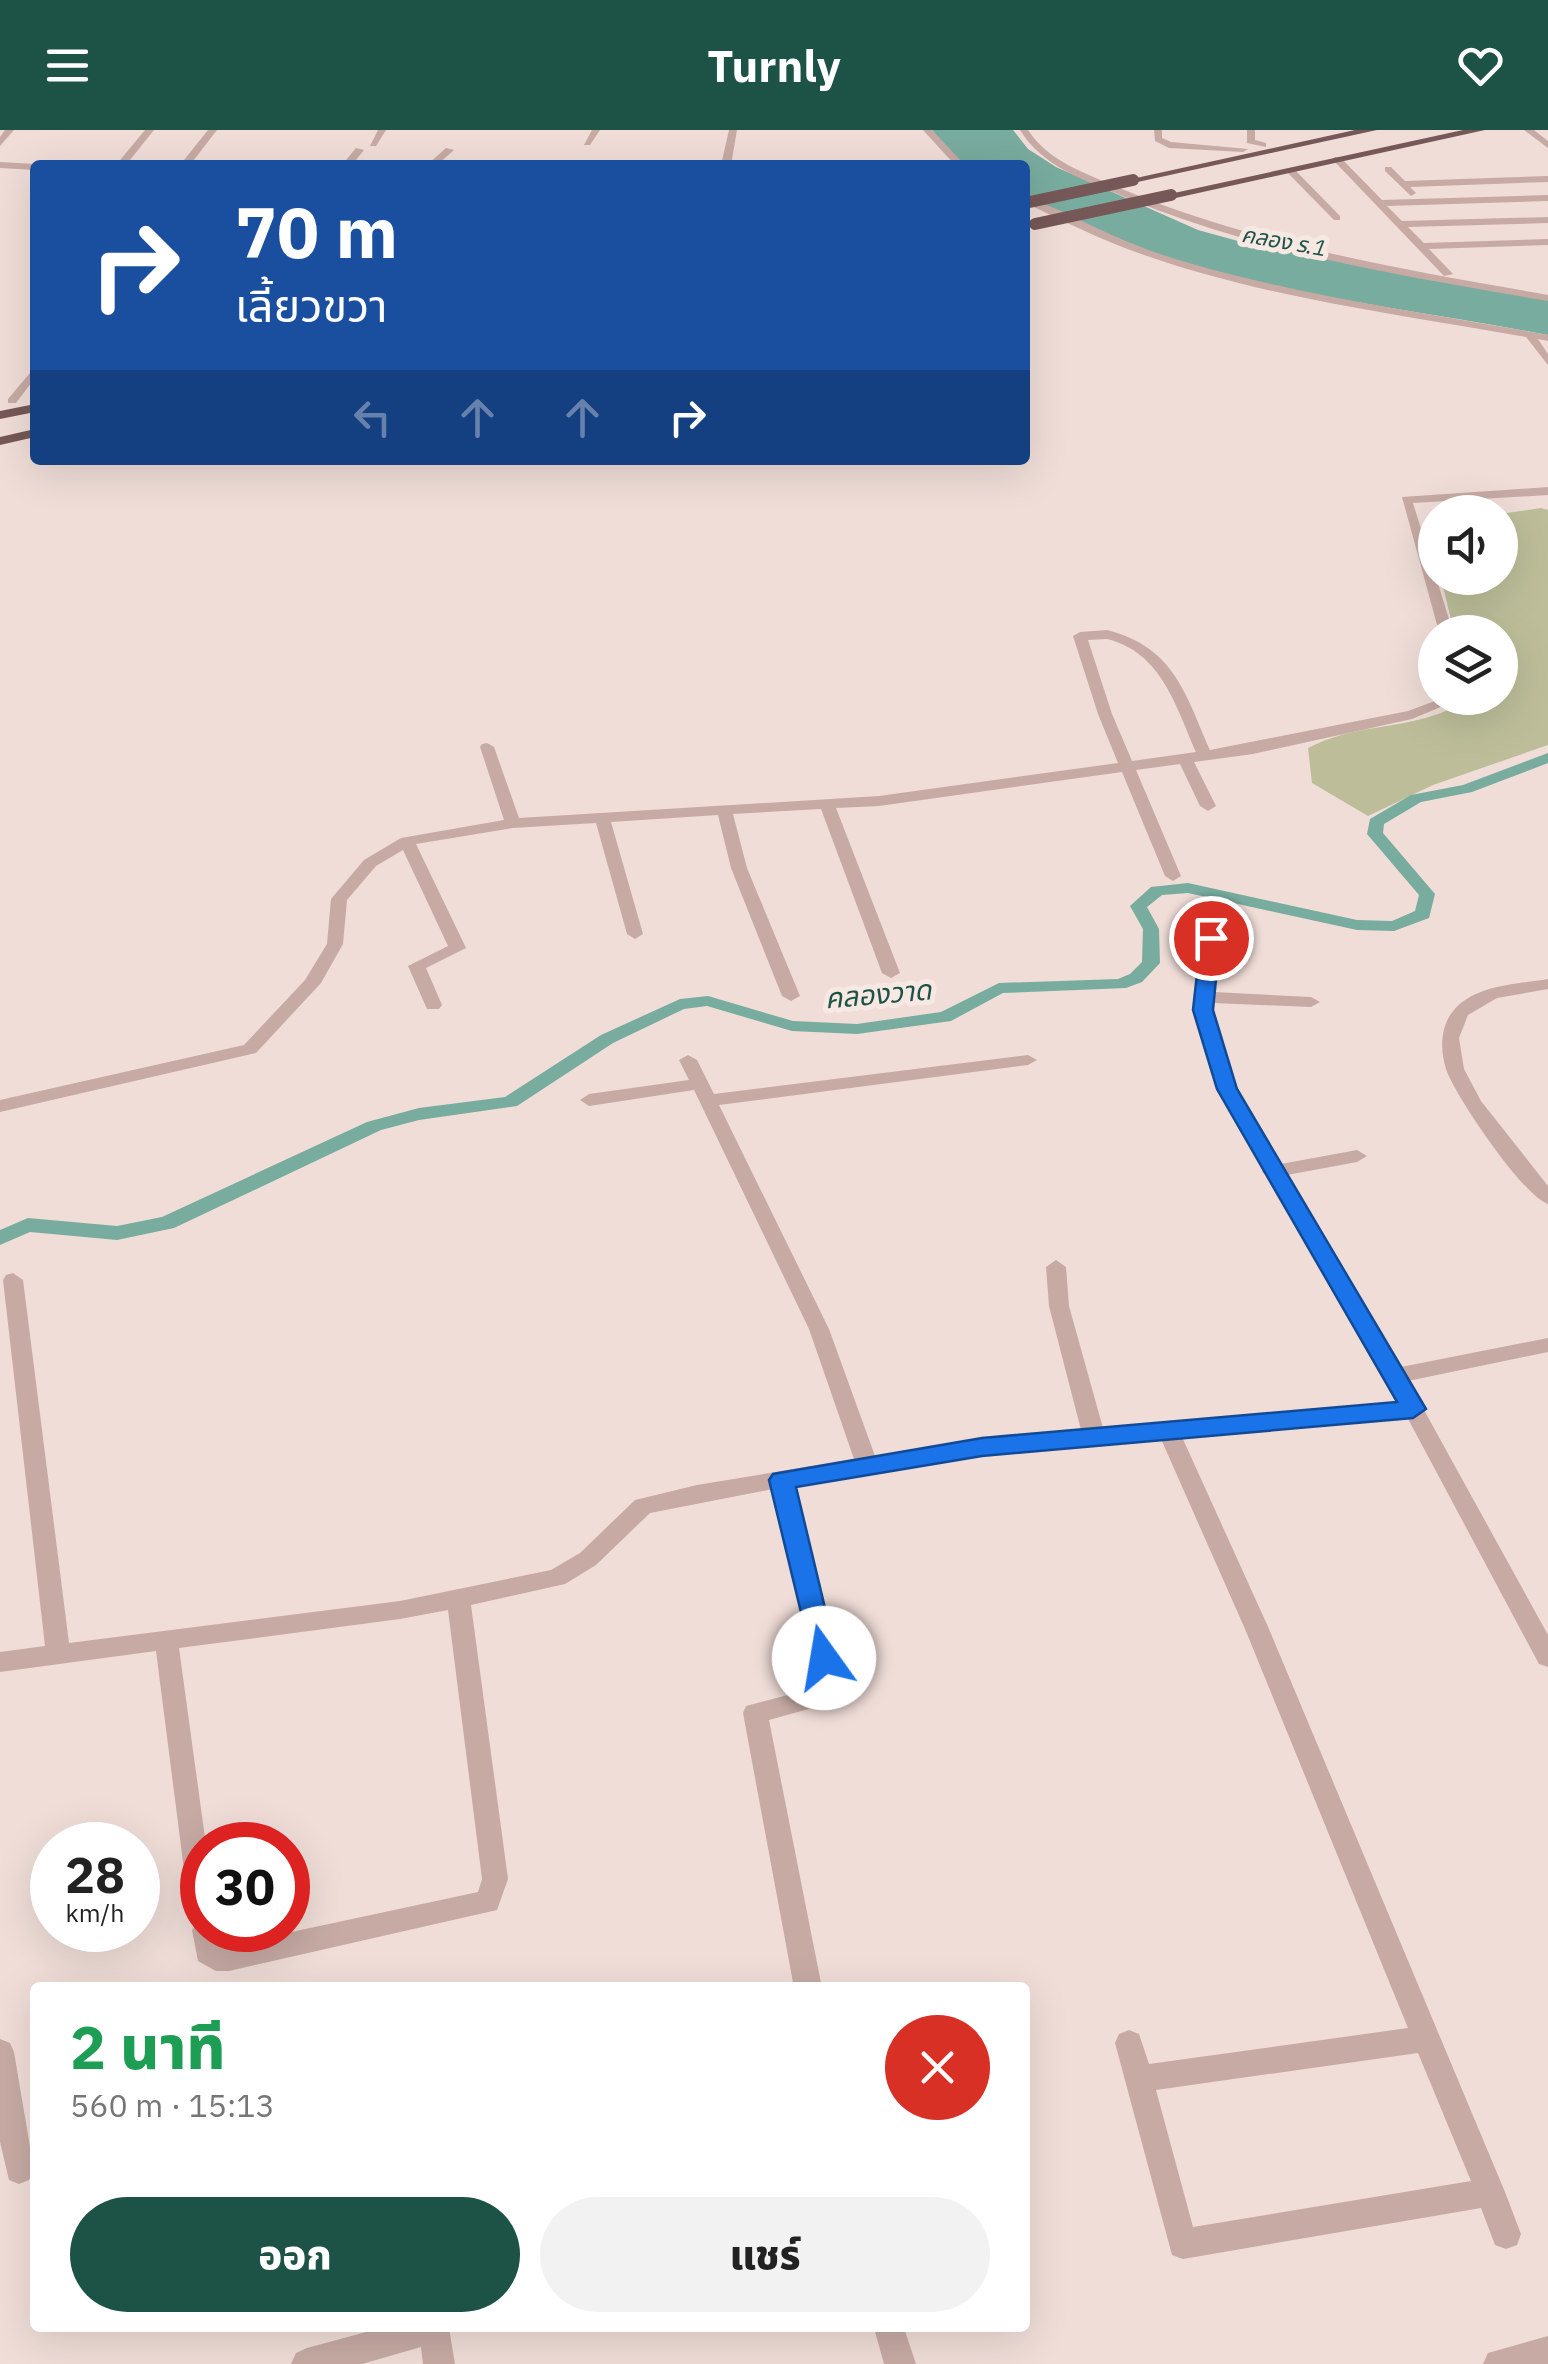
<!DOCTYPE html>
<html lang="th">
<head>
<meta charset="utf-8">
<style>
  body { margin:0; font-family:"IBM Plex Sans","Noto Sans Thai",sans-serif; background:#f2f2f2; color:#222; height:100vh; display:flex; flex-direction:column; font-size:38px; white-space:nowrap }
  * { box-sizing:border-box; margin:0 }
  p { font-size:32px; color:#767676 }
  .icon { flex:none; width:55px; height:55px; fill:none; stroke:currentColor; stroke-width:2; stroke-linecap:round; stroke-linejoin:round }
  .map { position:relative; flex:1; overflow:hidden }
  .side { position:absolute; left:30px; top:1852px; width:1000px; height:350px; display:flex; flex-direction:column; background:#fff; border-radius:10px; box-shadow:0 10px 40px #0002 }
  .side>* { flex:none }
  .banner { position:absolute; left:30px; top:30px; width:1000px; height:305px; border-radius:10px; box-shadow:0 10px 40px #0002; background:#1a4fa0; color:#fff; overflow:hidden }
  .fabs { position:absolute; left:1418px; top:365px; display:grid; gap:20px }
  .fabs a { display:grid; place-items:center; width:100px; height:100px; border-radius:50%; background:#fff; box-shadow:0 10px 40px #0002; font-size:50px }
  .speed { position:absolute; left:30px; top:1692px; display:flex; gap:20px; font-size:50px; font-weight:700; text-align:center }
  .speed>* { display:grid; place-content:center; width:130px; height:130px; border-radius:50%; background:#fff; box-shadow:0 10px 40px #0002; line-height:1 }
  .speed small { font-size:25px; font-weight:400 }
  .speed .limit { border:15px solid #d22; background:#fff; color:#111 }
  .pin { position:absolute; display:grid; place-items:center; width:85px; height:85px; color:#fff; margin:-42px; border:5px solid #fff; border-radius:50%; box-shadow:0 2px 10px #0007 }
  .me { position:absolute; width:110px; margin:-55px; rotate:347deg; stroke-linejoin:round; filter:drop-shadow(0 0 8px #0008) }
  .turn { display:flex; align-items:center; gap:35px; height:210px; padding:0 40px; font-size:45px }
  .turn .icon { width:130px; height:130px; stroke-width:2.5 }
  .turn b { display:block; font-size:70px; line-height:85px }
  .lanes { display:flex; align-items:center; height:95px; padding:0 40px; background:#0003; justify-content:center; gap:50px; direction:ltr }
  .lanes .off { opacity:.35 }
  .round { display:grid; place-items:center; flex:none; width:105px; height:105px; border-radius:52px; background:#f2f2f2 }
  .summary { display:flex; align-items:center; justify-content:space-between; height:170px; padding:0 40px }
  h1 { font-size:60px; font-weight:800; line-height:75px; color:#1e9e55 }
  .button { display:flex; gap:20px; margin-top:auto; padding:20px 40px }
  .button a { flex:1; height:115px; border-radius:60px; background:#1d5346; color:#fff; font-size:40px; font-weight:800; line-height:115px; text-align:center }
  .button a+a { background:#f2f2f2; color:#222 }
  header { display:flex; justify-content:space-between; align-items:center; height:130px; padding:0 40px; background:#1d5346; color:#fff; font-size:45px; font-weight:800 }
  .map>svg:first-child { display:block }
  .green { fill:#bdbe99 }
  .water { fill:#78ac9e }
  .lines { fill:none; stroke-linecap:round; stroke-linejoin:round }
  .canal { fill:#78ac9e; fill-rule:evenodd }
  .minor { fill:#c7aaa4; fill-rule:evenodd }
  .major { fill:#755857; fill-rule:evenodd }
  .major-bridge { stroke:#755857; stroke-width:12 }
  .route { fill:#1a73e8; stroke:#114b97; stroke-width:2.5 }
  .labels { text-anchor:middle; stroke-width:10; stroke-linejoin:round; paint-order:stroke }
  .far-water-label { font-size:22px; font-style:italic; fill:#1d5346; stroke:#f8e8e4 }
  .water-label { font-size:28px; font-style:italic; fill:#1d5346; stroke:#f8e8e4 }
</style>
</head>
<body>
<header><svg class="icon" aria-label="menu" viewBox="0 0 24 24"><path d="M4 6h16M4 12h16M4 18h16"/></svg>Turnly<svg class="icon" aria-label="heart" viewBox="0 0 24 24"><path d="M12 20l-8-8c-3-5 5-10 8-4 3-6 11-1 8 4z"/></svg></header>
<div class="map">
<svg width="1548" height="2234" viewBox="0 0 1548 2234">
  <rect width="100%" height="100%" fill="#f0ddd8"/>
  <path class="green" d="M1541,378L1548,380V615L1433,655L1368,686L1312,653L1308,618C1354,595 1386,600 1432,586C1457,578 1472,568 1500,568V502H1454L1441,448H1500V384Z"/>
  <path class="water" d="M932,0H1013L1028,19L1056,37L1198,100L1249,114L1548,169V205C1422,181 1289,167 1166,128C1117,112 1071,91 1025,68V35H962Z"/>
  <g class="lines">
    <path class="canal" d="M1548,623V633L1472,662L1421,672L1384,694L1383,703L1435,764L1429,788L1394,801L1357,800L1188,763L1162,765L1147,777L1159,799L1160,833L1142,852L1126,858L1003,863L951,891L857,904L792,901L707,876L684,879L613,913L517,976L419,990L381,1000L174,1098L117,1110L30,1102L0,1115V1100L28,1088L117,1096L162,1087L367,992L419,978L505,967L601,905L680,869L708,866L793,891L857,894L941,882L999,853L1118,849L1130,844L1142,832L1143,799L1130,776L1151,757L1188,753L1357,790L1392,791L1415,781L1419,765L1367,704L1370,689L1411,665L1463,655Z"/>
    <g class="minor">
      <path d="M5,0H14L0,16V7Z"/>
      <path d="M145,0H154L126,35H116Z"/>
      <path d="M208,0H217L190,35H180Z"/>
      <path d="M378,0H386L376,16H370Z"/>
      <path d="M592,0H600L590,15H584Z"/>
      <path d="M729,0H737L731,35H721Z"/>
      <path d="M923,0H932L965,35H955Z"/>
      <path d="M1020,0H1028C1048,31 1085,43 1117,57C1255,115 1401,139 1548,165V171C1403,146 1256,123 1120,65C1082,49 1042,36 1020,0Z"/>
      <path d="M1154,0H1162V8L1171,12L1248,19L1243,22L1169,18L1155,11Z"/>
      <path d="M1247,0H1255V10L1266,13V17L1247,13Z"/>
      <path d="M1524,0H1534L1548,11V18Z"/>
      <path d="M356,18L364,20L352,35H342Z"/>
      <path d="M446,18L454,20L437,35H427Z"/>
      <path d="M1334,27H1340L1382,70L1548,65V71L1387,76L1402,91L1548,87V93L1408,97L1424,113L1548,109V115L1429,119L1453,144L1444,146L1334,31Z"/>
      <path d="M0,32L35,34L38,35H35V40L0,38Z"/>
      <path d="M1385,37H1391L1405,51L1548,46V52L1410,57L1416,63L1411,66L1385,41Z"/>
      <path d="M1287,38H1293L1340,86V90H1334L1287,42Z"/>
      <path d="M1025,66C1073,84 1117,111 1166,126C1290,165 1421,182 1548,205V211L1538,209L1548,224V235L1526,207C1398,184 1267,168 1144,125C1103,111 1064,91 1025,73Z"/>
      <path d="M35,237V248L16,273H8V269Z"/>
      <path d="M1548,357V365L1413,373L1453,502H1439L1402,367Z"/>
      <path d="M1107,500C1174,517 1185,563 1210,620L1408,581L1443,568H1462L1412,589L1253,624L1194,632L1216,676L1208,681L1200,676L1180,634L1136,640L1181,746L1173,751L1165,746L1122,642L879,676L836,678L900,843L891,848L882,843L821,679L733,684L747,738L800,866L791,871L782,866L731,738L718,685L611,692L643,804L635,809L627,804L596,693L513,698L416,714L466,818L426,838L442,875L439,879H427L408,836L448,816L403,720L376,736L347,770L343,814L321,853L256,923L0,982V970L244,915L305,850L327,814L331,769L364,730L401,708L504,690L480,617L482,614L487,613L494,617L519,688L879,666L1118,633L1098,584L1073,506L1080,502ZM1107,509C1161,522 1176,576 1196,622L1132,631L1112,584L1088,510Z"/>
      <path d="M1211,803L1219,808L1214,862L1311,867L1320,872L1311,877L1213,873L1212,881L1236,959L1281,1034L1357,1020L1367,1026L1357,1032L1287,1045L1401,1237L1548,1208V1222L1408,1251L1548,1505V1537L1539,1534L1407,1287L1182,1307L1269,1499L1505,2062L1521,2104L1517,2115L1506,2119L1495,2115L1481,2078L1183,2129L1172,2125L1115,1913L1119,1904L1129,1900L1139,1904L1149,1934L1408,1898L1245,1499L1161,1309L982,1325L795,1356L844,1563L841,1570L769,1590L822,1858H794L743,1583L746,1576L818,1557L773,1359L650,1383L596,1435L565,1454L471,1475L508,1749L497,1780L229,1841H216L198,1831L192,1800L200,1790L193,1787L189,1779L156,1521L0,1542V1522L45,1516L3,1150L6,1145L13,1143L23,1150L69,1513L400,1471L551,1440L580,1423L635,1370L697,1355L854,1329L809,1199L694,960L589,976L580,970L589,964L689,950L679,930L688,925L697,930L714,964L1028,925L1037,930L1028,935L719,975L829,1199L875,1326L982,1309L1081,1300L1049,1176L1046,1137L1056,1130L1066,1137L1069,1176L1103,1298L1399,1272L1269,1047L1262,1042L1264,1039L1218,959L1194,881L1203,808ZM448,1480L482,1749L478,1762L221,1817L218,1800H202V1715H206L179,1518L400,1489ZM1418,1923L1471,2051L1193,2097L1156,1960Z"/>
      <path d="M1548,849V859L1497,868L1468,885L1459,908L1464,939L1481,971L1548,1056V1074C1524,1067 1455,966 1446,939C1440,920 1440,896 1454,880C1475,855 1518,854 1548,849Z"/>
      <path d="M0,1909L10,1913L14,1922L34,2040L29,2050L19,2054L9,2050L0,2012Z"/>
      <path d="M381,2198H449L455,2234H423L421,2217L362,2234H291L296,2223L307,2218Z"/>
      <path d="M874,2198H904L916,2234H884Z"/>
      <path d="M1548,2206V2234H1483L1488,2223Z"/>
    </g>
    <g class="major">
      <path d="M1355,0H1377L1133,53L1127,50Z"/>
      <path d="M1463,0H1485L1171,69L1165,65Z"/>
      <path d="M35,274V282L0,289V281Z"/>
      <path d="M35,299V307L0,315V307Z"/>
    </g>
    <g class="major-bridge">
      <path d="M1025,73L1133,50"/>
      <path d="M1035,94L1171,65"/>
    </g>
  </g>
  <path class="route" d="M1211,802L1220,808L1213,880L1237,959L1426,1279L1413,1288L982,1326L796,1357L837,1528L833,1536H814L769,1350L773,1344L982,1308L1397,1272L1217,959L1193,880L1201,808Z"/>
  <g class="labels">
    <g class="far-water-label">
      <text transform="translate(1284 111) rotate(10)" y="8">คลอง ร.1</text>
    </g>
    <g class="water-label">
      <text transform="translate(878 864) rotate(-5)" y="10">คลองวาด</text>
    </g>
  </g>
</svg>
<div class="fabs">
<a><svg class="icon" aria-label="sound" viewBox="0 0 24 24"><path d="M4 9h4l5-4v14l-5-4H4zM17 9q2 3 0 6"/></svg></a>
<a><svg class="icon" aria-label="layers" viewBox="0 0 24 24"><path d="M12 4l9 5-9 5-9-5zM3 14l9 5 9-5"/></svg></a>
</div>
<div class="speed"><div>28<small>km/h</small></div><div class="limit">30</div></div>
<div class="pin" style="left:1211px;top:808px;background:#d93025"><svg class="icon" aria-label="arrive" viewBox="0 0 24 24"><path d="M6 21V4h12l-3 4 3 4H6"/></svg></div>
<svg class="me" style="left:824px;top:1528px" viewBox="-20 -20 40 40"><circle r="19" fill="#fff"/><path d="M0-13L10 11 0 6-10 11z" fill="#1a73e8"/></svg>
<div class="banner">
<div class="turn"><svg class="icon" aria-label="right" viewBox="0 0 24 24"><path d="M7 20v-9h11M14 6l5 5-5 5"/></svg><div><b>70 m</b>เลี้ยวขวา</div></div>
<div class="lanes"><svg class="icon off" aria-label="left" viewBox="0 0 24 24"><path d="M17 20v-9H6M10 6l-5 5 5 5"/></svg><svg class="icon off" aria-label="ahead" viewBox="0 0 24 24"><path d="M12 20V5M6 11l6-6 6 6"/></svg><svg class="icon off" aria-label="ahead" viewBox="0 0 24 24"><path d="M12 20V5M6 11l6-6 6 6"/></svg><svg class="icon" aria-label="right" viewBox="0 0 24 24"><path d="M7 20v-9h11M14 6l5 5-5 5"/></svg></div>
</div>
<section class="side">
<div class="summary"><div><h1>2 นาที</h1><p>560 m · 15:13</p></div><a class="round" style="background:#d93025;color:#fff"><svg class="icon" aria-label="close" viewBox="0 0 24 24"><path d="M6 6l12 12M18 6L6 18"/></svg></a></div>
<div class="button"><a>ออก</a><a>แชร์</a></div>
</section>
</div>
</body>
</html>
